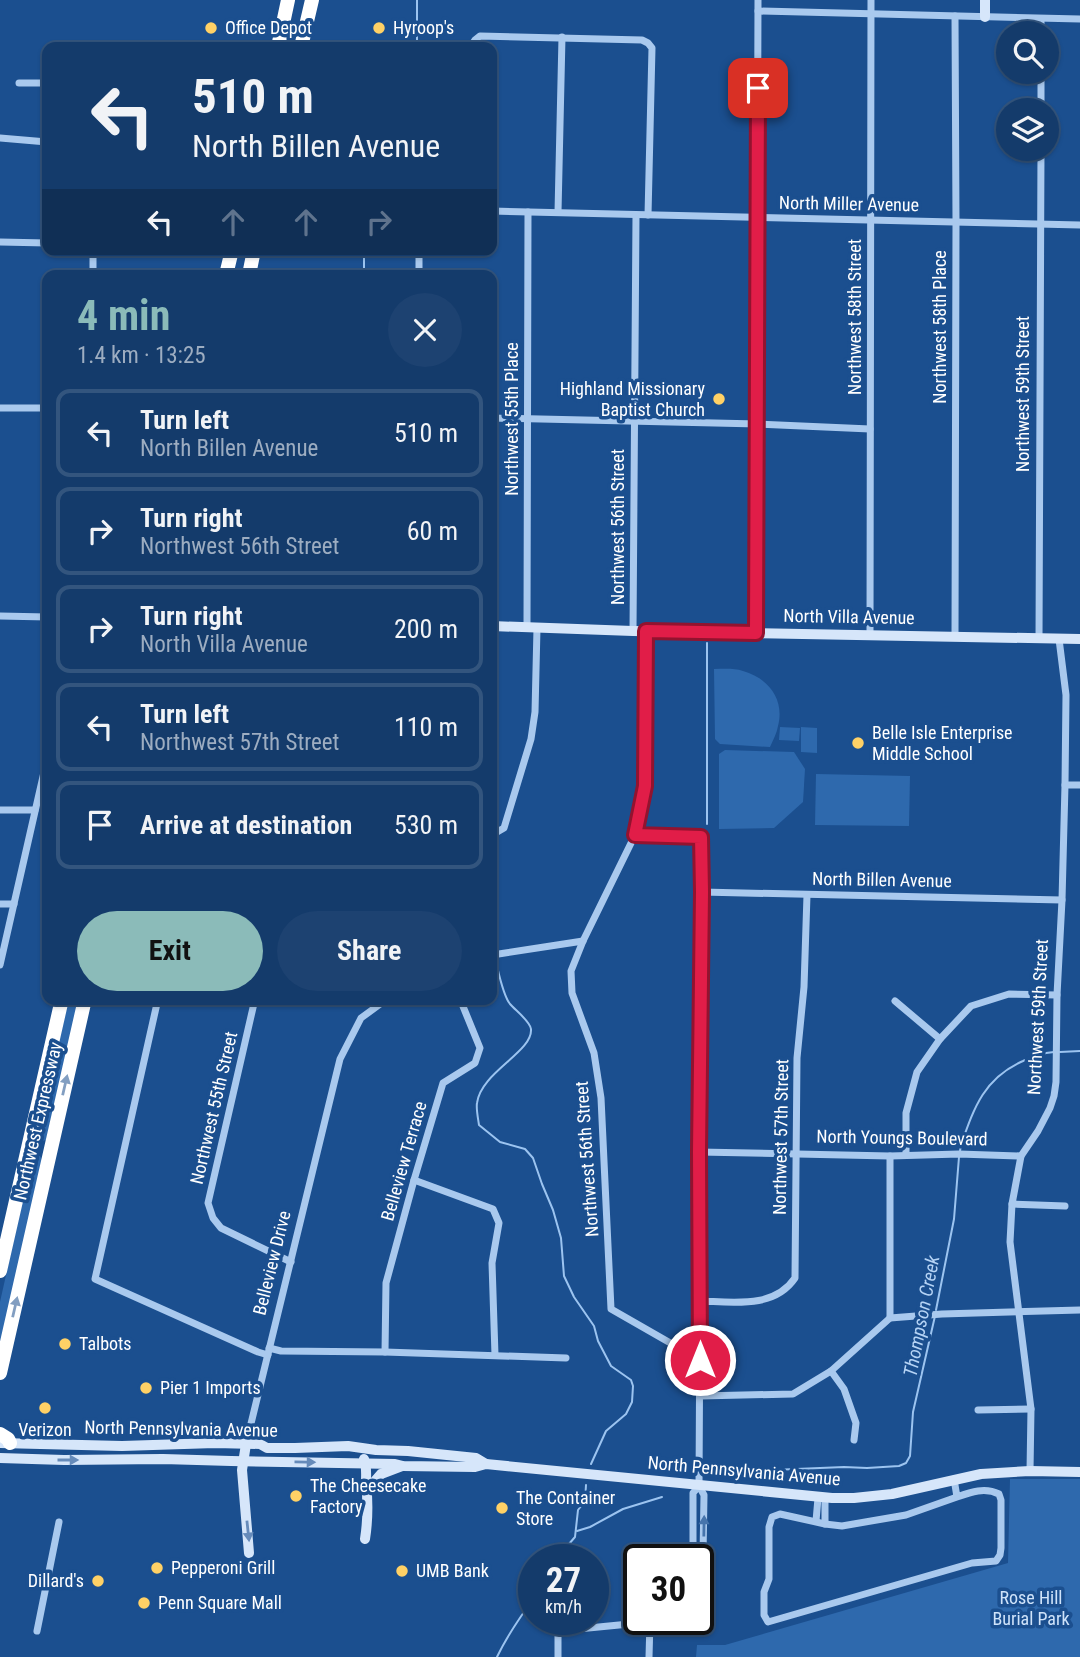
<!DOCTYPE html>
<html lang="en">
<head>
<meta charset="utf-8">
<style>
  body { margin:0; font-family:"Roboto Condensed",sans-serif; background:#1d4271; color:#f1f3f6; height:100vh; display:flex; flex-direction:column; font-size:26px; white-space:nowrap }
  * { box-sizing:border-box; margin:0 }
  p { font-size:23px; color:#9dadc1 }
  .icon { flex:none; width:38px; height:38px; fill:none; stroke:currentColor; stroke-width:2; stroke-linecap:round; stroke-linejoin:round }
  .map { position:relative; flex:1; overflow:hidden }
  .panel { position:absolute; left:42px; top:270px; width:455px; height:735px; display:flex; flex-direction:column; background:#143b6b; border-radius:14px; box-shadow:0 2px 5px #0004,0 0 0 2px #33557e }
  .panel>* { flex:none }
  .guide { position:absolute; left:42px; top:42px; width:455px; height:214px; border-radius:14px; box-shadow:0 2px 5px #0004,0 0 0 2px #33557e; background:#143b6b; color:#f1f3f6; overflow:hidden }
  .buttons { position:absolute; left:996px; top:21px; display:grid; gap:14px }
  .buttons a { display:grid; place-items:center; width:63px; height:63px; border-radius:50%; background:#143b6b; box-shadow:0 2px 5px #0004,0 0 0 2px #33557e; font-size:35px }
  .speed { position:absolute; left:518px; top:1544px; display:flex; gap:14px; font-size:35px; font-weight:700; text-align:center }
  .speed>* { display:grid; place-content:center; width:91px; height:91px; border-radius:50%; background:#143b6b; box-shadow:0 2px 5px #0004,0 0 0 2px #33557e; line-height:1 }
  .speed small { font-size:18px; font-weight:400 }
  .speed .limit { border:4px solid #111; border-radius:10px; background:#fff; color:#111 }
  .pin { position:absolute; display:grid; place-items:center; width:60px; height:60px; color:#fff; margin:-30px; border-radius:14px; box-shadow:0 4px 10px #0006 }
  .me { position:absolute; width:77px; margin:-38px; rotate:0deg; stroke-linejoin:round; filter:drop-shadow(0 0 5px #0008) }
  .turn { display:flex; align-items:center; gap:24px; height:147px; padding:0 35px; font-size:32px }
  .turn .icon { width:91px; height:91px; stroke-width:2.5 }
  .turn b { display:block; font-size:49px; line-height:60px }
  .lanes { display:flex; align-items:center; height:66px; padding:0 35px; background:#0003; justify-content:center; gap:35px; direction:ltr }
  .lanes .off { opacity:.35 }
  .round { display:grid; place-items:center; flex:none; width:74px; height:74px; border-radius:37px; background:#1d4271 }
  .summary { display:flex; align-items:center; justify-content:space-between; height:119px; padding:0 35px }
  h1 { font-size:42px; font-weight:700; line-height:52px; color:#8bbbb9 }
  .action { display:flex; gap:14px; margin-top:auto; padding:14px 35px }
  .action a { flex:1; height:80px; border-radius:42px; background:#8bbbb9; color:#111; font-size:28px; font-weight:700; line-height:80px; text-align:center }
  .action a+a { background:#1d4271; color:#f1f3f6 }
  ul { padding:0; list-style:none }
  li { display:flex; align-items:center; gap:21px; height:88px; margin:0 14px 10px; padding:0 21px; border:4px solid #33557e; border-radius:14px }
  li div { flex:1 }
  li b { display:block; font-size:26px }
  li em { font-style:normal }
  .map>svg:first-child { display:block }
  .green { fill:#2e69ad }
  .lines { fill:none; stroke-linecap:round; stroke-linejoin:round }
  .stream { stroke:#9cc4f0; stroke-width:2 }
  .street { stroke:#a9c9ee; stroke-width:7 }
  .secondary { stroke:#d6e6fa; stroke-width:10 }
  .highway { stroke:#fff; stroke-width:14 }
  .oneway { fill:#829ec1 }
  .oneway2 { fill:#668bba }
  .oneway3 { fill:#4674ac }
  .route-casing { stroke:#92132f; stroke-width:18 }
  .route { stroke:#e11d48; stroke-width:12 }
  .poi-dot { fill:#ffd166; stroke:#1b4f8f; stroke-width:2.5 }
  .labels { text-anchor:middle; stroke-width:7; stroke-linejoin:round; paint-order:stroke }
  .poi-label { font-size:18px; fill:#fff; stroke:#1b4f8f; text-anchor:start }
  .street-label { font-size:18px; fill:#fff; stroke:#1b4f8f }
  .park-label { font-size:18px; fill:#cfe3fa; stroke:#1b4f8f }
  .water-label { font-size:19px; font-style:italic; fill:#b5d3f5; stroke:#1b4f8f }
</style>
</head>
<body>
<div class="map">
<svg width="1080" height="1657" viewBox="0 0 1080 1657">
  <rect width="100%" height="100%" fill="#1b4f8f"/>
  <g class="green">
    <path d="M714,669C724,669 734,668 743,671C768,678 785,699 778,726C777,733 773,740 770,747L720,744L715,739Z"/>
    <path d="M780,727L800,728L799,741L779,740Z"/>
    <path d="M801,727L817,728V753L801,752Z"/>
    <path d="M725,750L794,752L805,769L803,802L774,828L719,829V754Z"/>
    <path d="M816,774L910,776L909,826L815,825Z"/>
    <path d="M69,999H79L46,1140L42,1141L38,1138L37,1136Z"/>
    <path d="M36,1155L40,1156L42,1160L0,1348V1302L32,1159Z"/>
    <path d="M1010,1479H1080V1657H696L697,1645H725L1008,1563Z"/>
  </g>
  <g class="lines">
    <g class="stream">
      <path d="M417,0V47"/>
      <path d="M364,250V275"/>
      <path d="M707,824V643"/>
      <path d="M496,962C499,974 503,995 510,1004C515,1010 530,1021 531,1029C533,1052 481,1072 477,1103C476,1109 478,1118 479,1125L500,1142L525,1149L533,1158L542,1184L553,1210L561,1238L564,1276L574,1297L594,1326L598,1341L611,1366L631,1380L633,1386L632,1402L626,1414L606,1431L591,1464"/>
      <path d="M1060,1052L1080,1051"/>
      <path d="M960,1151L961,1145C974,1108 984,1078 1023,1061C1033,1056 1043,1053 1054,1052"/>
      <path d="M936,1310L954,1219L959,1157"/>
      <path d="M710,1467L772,1470L844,1467L867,1468L899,1466L906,1463L910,1456L913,1412L935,1316"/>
      <path d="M577,1531L590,1527L623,1509L662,1497"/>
      <path d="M556,1559L575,1537L578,1510L585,1501L586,1485"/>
      <path d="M497,1657C507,1636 520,1617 534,1598"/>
    </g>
    <g class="street">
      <path d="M758,11L1080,19"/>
      <path d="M1041,19V33"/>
      <path d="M470,47L475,40L480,36L642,40L648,43L652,48L648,215"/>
      <path d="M1041,72V110"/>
      <path d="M19,83H47"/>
      <path d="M0,138L47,142"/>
      <path d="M492,211L1080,225"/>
      <path d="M558,212L562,37"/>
      <path d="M0,242L47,243"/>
      <path d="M93,250V275"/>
      <path d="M419,275V250"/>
      <path d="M0,408H47"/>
      <path d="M492,418L758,424L870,429"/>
      <path d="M0,616L47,617"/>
      <path d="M527,627L528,212"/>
      <path d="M633,631L636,215"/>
      <path d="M646,631L645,786L635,835L583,941L571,971L572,993L594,1053L601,1098L611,1309L700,1360"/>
      <path d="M756,633L758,0"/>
      <path d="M870,634L871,0"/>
      <path d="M955,637L956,222L955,16"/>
      <path d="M1039,638L1041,149"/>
      <path d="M1065,785H1080"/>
      <path d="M0,810H35"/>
      <path d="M492,835L504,828L531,739L535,712L537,628"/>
      <path d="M635,835L701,837L702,892L699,1152L700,1301L699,1486L704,1495L702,1616L698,1617"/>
      <path d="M702,892L1062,900"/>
      <path d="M0,904H14"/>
      <path d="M492,955L583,941"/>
      <path d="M0,965L47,759"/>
      <path d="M158,999L95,1279L258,1352L268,1355"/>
      <path d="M255,999L208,1203L213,1218L221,1228L291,1262"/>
      <path d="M895,1001L940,1039"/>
      <path d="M699,1152L890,1156L959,1154L1021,1156"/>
      <path d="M906,1155V1113L917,1072L940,1039L971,1006L1009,994L1057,995"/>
      <path d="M890,1156V1318"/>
      <path d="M414,1180L493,1209L499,1223L492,1263L495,1355"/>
      <path d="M1012,1204L1065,1206"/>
      <path d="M700,1301C733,1302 774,1309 795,1278L797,1058L804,987L807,895"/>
      <path d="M269,1348L281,1351L385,1352L566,1358"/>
      <path d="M385,1352L386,1283L414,1180L443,1083L475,1063L480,1048L460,999"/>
      <path d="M831,1371L844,1389L856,1423L854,1440"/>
      <path d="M700,1396L793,1394L831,1371L890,1318L942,1314L1080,1310"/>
      <path d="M978,1410L1031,1409"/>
      <path d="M246,1444L340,1059L361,1018L387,999"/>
      <path d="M1030,1471L1031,1409L1010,1242L1012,1204L1021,1156L1038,1131L1050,1108L1054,1096L1056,1082L1057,995L1062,900L1065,785L1066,695L1059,639"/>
      <path d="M954,1479L957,1497C971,1492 985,1487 999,1494L1001,1500V1548L1000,1555L996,1561L972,1563L768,1622L764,1615V1592L769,1579V1527L772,1517L780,1514L825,1524L842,1526L906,1515L957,1497"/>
      <path d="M816,1521L818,1498"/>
      <path d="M825,1524V1498"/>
      <path d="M693,1559V1493L699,1486"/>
      <path d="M37,1631L59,1522"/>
      <path d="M558,1657V1631L680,1619"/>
      <path d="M649,1657L650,1621"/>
    </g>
    <g class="secondary">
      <path d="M985,0V17"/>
      <path d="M492,626L633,631L1080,639"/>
      <path d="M0,1443L122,1446L215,1443L260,1444L267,1448H295L348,1446L376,1450L408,1451L476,1458L486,1464"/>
      <path d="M246,1444L242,1470L249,1553"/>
      <path d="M0,1458L64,1460L163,1459L231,1461L395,1464L403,1466L475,1467L486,1464L832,1498H854L892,1494L981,1474L1030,1471L1080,1472"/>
      <path d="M364,1459C367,1467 366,1473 366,1482C368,1501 368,1520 365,1539"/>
      <path d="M368,1489L381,1474L402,1466"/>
    </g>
    <g class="highway">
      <path d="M278,47L288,0"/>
      <path d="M301,47L312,0"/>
      <path d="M226,275L232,250"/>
      <path d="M249,275L254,250"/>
      <path d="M0,1271L62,999"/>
      <path d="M0,1373L85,999"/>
      <path d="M0,1434L8,1439L10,1443"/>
    </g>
  </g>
  <defs><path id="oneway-solid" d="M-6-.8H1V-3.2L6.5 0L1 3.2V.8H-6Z" transform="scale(1.75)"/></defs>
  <g class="oneway">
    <use href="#oneway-solid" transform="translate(65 1085) rotate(-77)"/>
    <use href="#oneway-solid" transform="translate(15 1307) rotate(-77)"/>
  </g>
  <g class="oneway2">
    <use href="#oneway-solid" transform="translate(68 1460)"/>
    <use href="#oneway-solid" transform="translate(305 1462) rotate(1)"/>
    <use href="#oneway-solid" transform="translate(248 1531) rotate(84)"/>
  </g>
  <use class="oneway3" href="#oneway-solid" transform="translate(704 1526) rotate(-89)"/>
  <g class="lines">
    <defs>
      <path id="route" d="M700,1360L699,1152L702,892L701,837L635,835L645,786L646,631L756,633L758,88"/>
    </defs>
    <use href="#route" class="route-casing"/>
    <use href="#route" class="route"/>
  </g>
  <g class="poi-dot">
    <circle cx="211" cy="28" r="7"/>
    <circle cx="379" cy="28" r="7"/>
    <circle cx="719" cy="399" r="7"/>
    <circle cx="858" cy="743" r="7"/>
    <circle cx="65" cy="1344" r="7"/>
    <circle cx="146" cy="1388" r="7"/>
    <circle cx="45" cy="1408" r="7"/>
    <circle cx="296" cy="1496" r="7"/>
    <circle cx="502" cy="1508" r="7"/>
    <circle cx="157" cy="1568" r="7"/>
    <circle cx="402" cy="1571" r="7"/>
    <circle cx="98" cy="1581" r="7"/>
    <circle cx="144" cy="1603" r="7"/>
  </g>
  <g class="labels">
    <g class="poi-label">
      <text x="225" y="34">Office Depot</text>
      <text x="393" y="34">Hyroop's</text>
      <text x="705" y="395" text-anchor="end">Highland Missionary<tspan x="705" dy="21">Baptist Church</tspan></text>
      <text x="872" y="739">Belle Isle Enterprise<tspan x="872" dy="21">Middle School</tspan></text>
      <text x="79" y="1350">Talbots</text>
      <text x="160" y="1394">Pier 1 Imports</text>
      <text x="45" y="1436" text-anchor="middle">Verizon</text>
      <text x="310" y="1492">The Cheesecake<tspan x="310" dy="21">Factory</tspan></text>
      <text x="516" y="1504">The Container<tspan x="516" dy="21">Store</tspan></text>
      <text x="171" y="1574">Pepperoni Grill</text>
      <text x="416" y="1577">UMB Bank</text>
      <text x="84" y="1587" text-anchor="end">Dillard's</text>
      <text x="158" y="1609">Penn Square Mall</text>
    </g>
    <g class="street-label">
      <text transform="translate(849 204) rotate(1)" y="6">North Miller Avenue</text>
      <text transform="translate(855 317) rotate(-90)" y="6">Northwest 58th Street</text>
      <text transform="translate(940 327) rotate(-90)" y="6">Northwest 58th Place</text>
      <text transform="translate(1023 394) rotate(-90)" y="6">Northwest 59th Street</text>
      <text transform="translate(512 419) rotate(-90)" y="6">Northwest 55th Place</text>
      <text transform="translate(618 527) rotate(-90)" y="6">Northwest 56th Street</text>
      <text transform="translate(849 617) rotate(1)" y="6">North Villa Avenue</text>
      <text transform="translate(882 880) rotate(1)" y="6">North Billen Avenue</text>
      <text transform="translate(1038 1017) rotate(-87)" y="6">Northwest 59th Street</text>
      <text transform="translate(214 1108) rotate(-77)" y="6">Northwest 55th Street</text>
      <text transform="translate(38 1121) rotate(-77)" y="6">Northwest Expressway</text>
      <text transform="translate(781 1137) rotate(-89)" y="6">Northwest 57th Street</text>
      <text transform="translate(902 1138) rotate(1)" y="6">North Youngs Boulevard</text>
      <text transform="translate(587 1159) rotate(-94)" y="6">Northwest 56th Street</text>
      <text transform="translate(404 1161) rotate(-74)" y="6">Belleview Terrace</text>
      <text transform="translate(272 1263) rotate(-76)" y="6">Belleview Drive</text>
      <text transform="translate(181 1429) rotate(1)" y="6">North Pennsylvania Avenue</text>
      <text transform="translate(744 1471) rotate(5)" y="6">North Pennsylvania Avenue</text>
    </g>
    <g class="park-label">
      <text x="1031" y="1604">Rose Hill<tspan x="1031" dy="21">Burial Park</tspan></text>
    </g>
    <g class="water-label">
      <text transform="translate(921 1316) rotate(-79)" y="7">Thompson Creek</text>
    </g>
  </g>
</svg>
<div class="buttons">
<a><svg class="icon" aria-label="search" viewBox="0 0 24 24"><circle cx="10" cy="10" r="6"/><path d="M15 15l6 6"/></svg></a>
<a><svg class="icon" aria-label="layers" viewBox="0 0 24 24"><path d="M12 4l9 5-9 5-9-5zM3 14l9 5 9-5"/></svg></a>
</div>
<div class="speed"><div>27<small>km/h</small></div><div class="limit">30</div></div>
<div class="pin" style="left:758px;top:88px;background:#d93025"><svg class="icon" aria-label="arrive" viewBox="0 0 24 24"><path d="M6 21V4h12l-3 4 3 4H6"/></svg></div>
<svg class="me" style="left:700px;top:1360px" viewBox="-20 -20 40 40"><circle r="17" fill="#e11d48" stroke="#fff" stroke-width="3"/><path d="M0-11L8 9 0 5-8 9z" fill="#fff"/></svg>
<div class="guide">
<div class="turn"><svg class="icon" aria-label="left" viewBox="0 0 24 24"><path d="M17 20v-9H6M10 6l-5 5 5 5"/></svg><div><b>510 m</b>North Billen Avenue</div></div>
<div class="lanes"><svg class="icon" aria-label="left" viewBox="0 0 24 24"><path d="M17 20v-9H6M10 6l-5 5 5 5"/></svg><svg class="icon off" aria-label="ahead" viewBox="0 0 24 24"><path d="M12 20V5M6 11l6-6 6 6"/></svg><svg class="icon off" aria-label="ahead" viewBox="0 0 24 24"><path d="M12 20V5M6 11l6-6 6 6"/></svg><svg class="icon off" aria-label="right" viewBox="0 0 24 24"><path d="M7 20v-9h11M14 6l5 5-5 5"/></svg></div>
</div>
<section class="panel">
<div class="summary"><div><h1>4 min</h1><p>1.4 km · 13:25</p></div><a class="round"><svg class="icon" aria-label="close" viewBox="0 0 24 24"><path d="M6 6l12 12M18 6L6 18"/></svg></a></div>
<ul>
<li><svg class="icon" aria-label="left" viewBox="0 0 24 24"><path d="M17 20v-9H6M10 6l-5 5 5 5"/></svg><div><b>Turn left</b><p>North Billen Avenue</p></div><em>510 m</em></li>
<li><svg class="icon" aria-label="right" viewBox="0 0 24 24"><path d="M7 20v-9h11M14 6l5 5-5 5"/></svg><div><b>Turn right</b><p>Northwest 56th Street</p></div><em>60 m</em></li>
<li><svg class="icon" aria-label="right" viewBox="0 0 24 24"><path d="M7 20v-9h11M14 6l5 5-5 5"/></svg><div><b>Turn right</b><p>North Villa Avenue</p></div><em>200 m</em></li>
<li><svg class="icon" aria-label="left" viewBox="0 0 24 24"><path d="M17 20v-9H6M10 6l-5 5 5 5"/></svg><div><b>Turn left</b><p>Northwest 57th Street</p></div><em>110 m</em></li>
<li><svg class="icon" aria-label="arrive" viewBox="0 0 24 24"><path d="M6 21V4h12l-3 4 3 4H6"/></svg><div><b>Arrive at destination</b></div><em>530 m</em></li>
</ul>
<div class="action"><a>Exit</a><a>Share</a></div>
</section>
</div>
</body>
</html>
